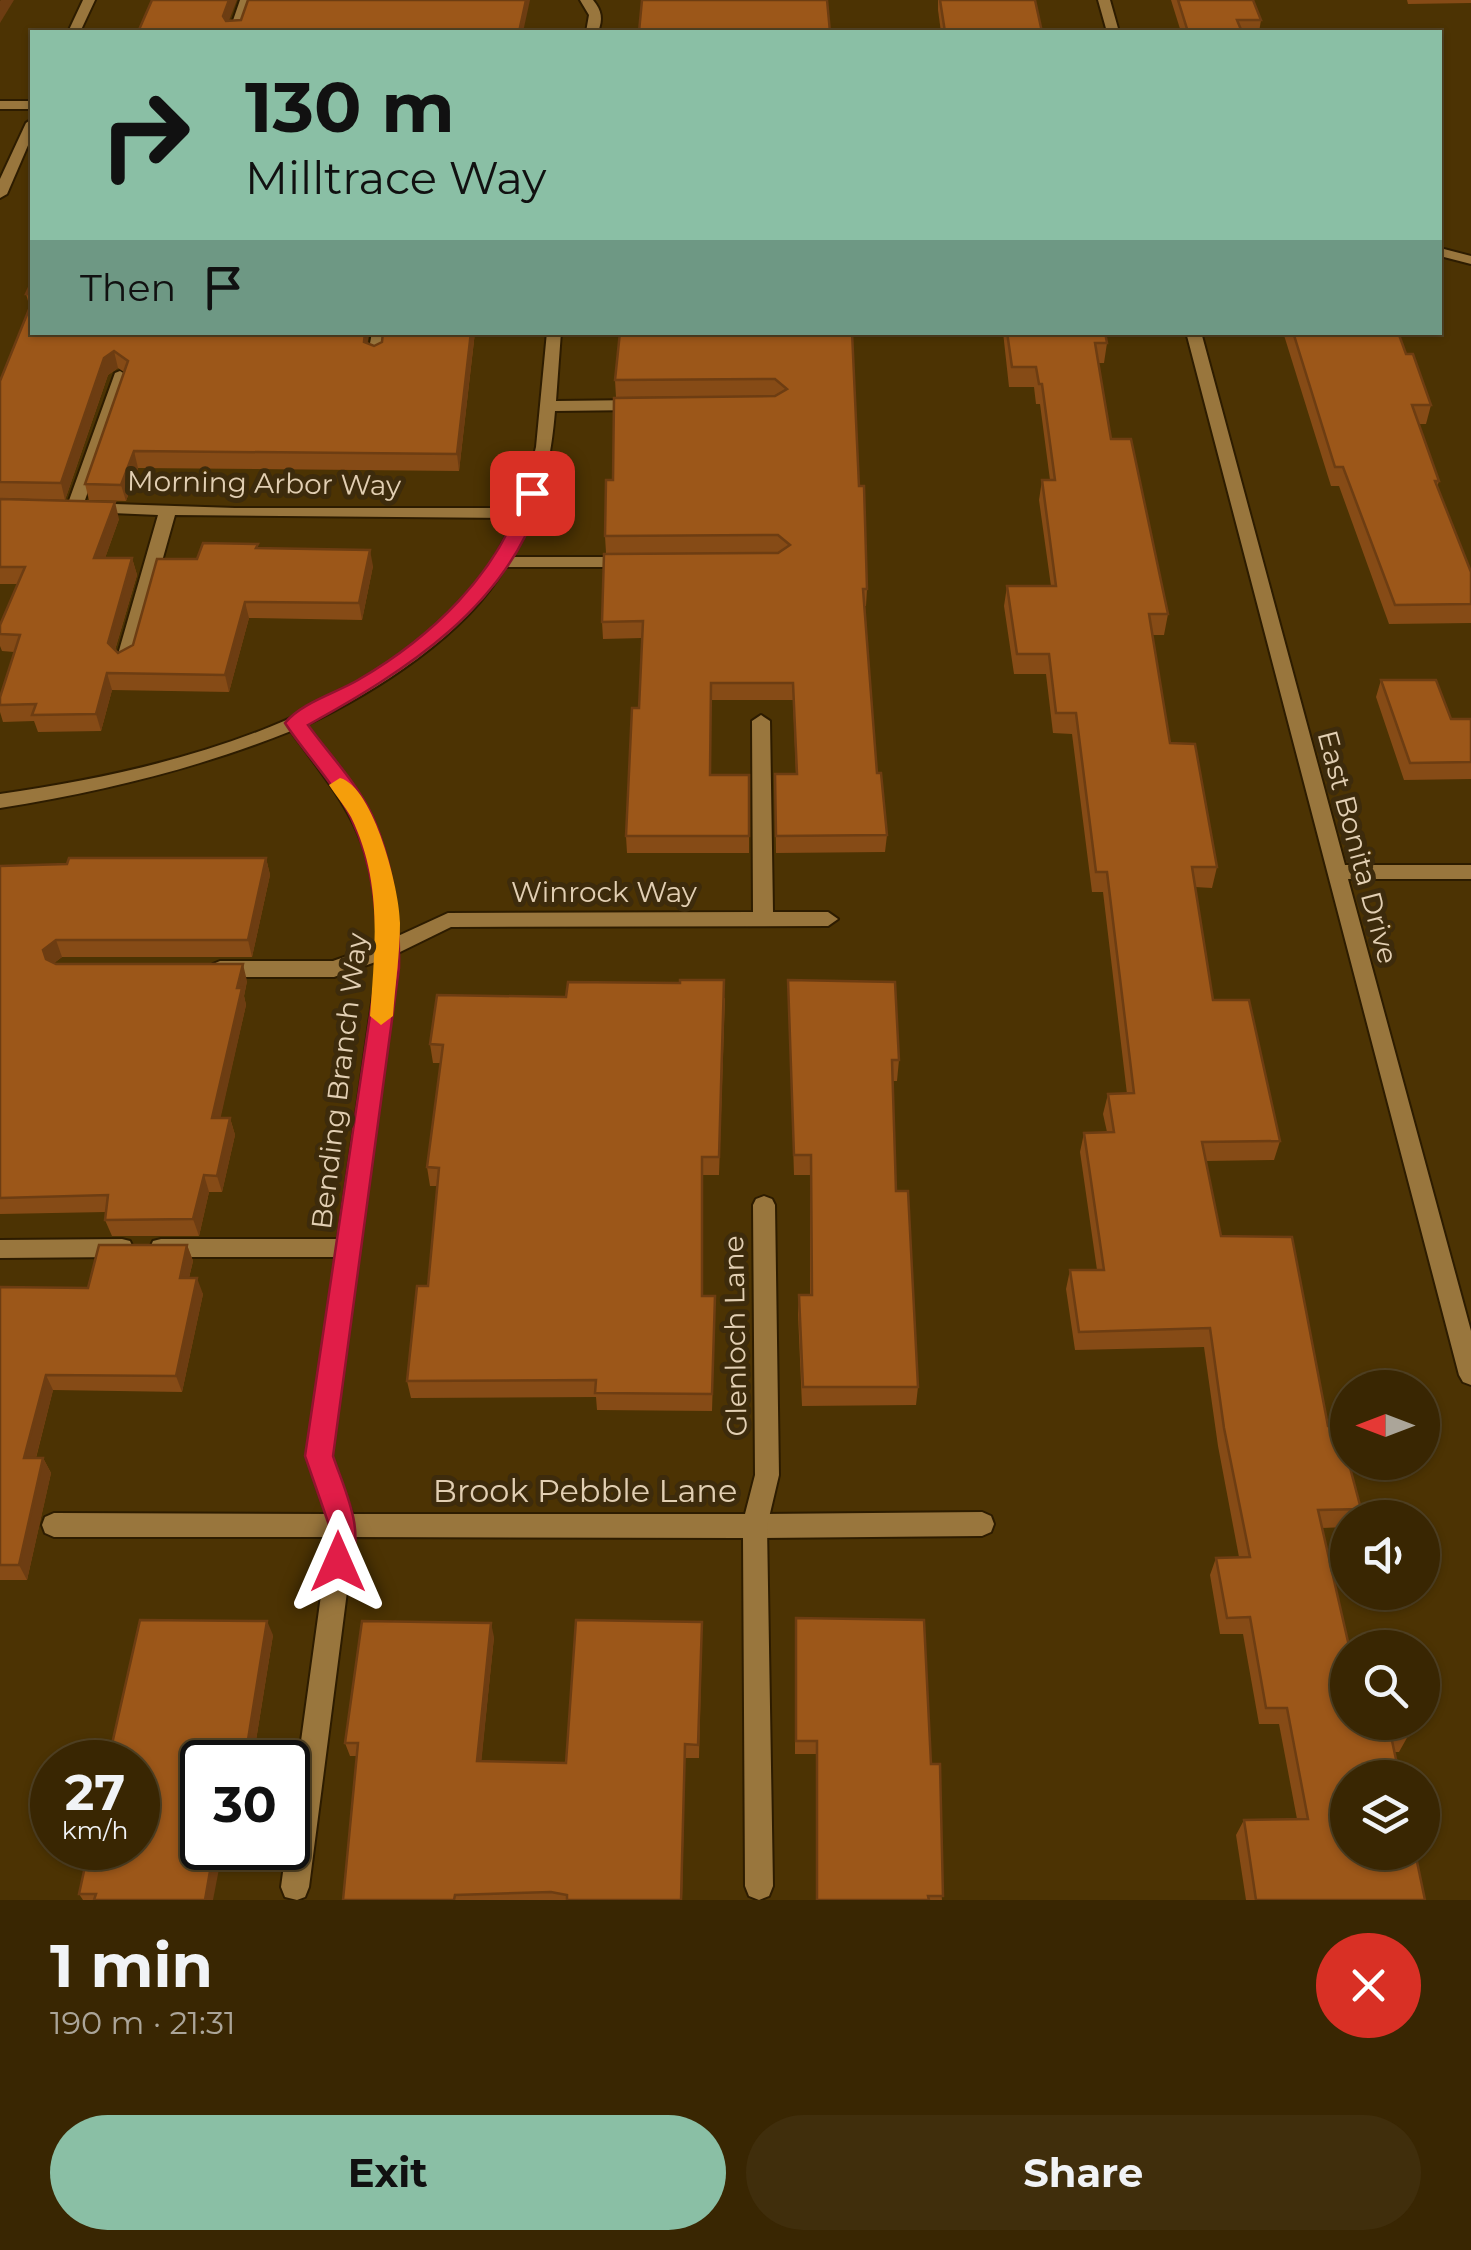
<!DOCTYPE html>
<html lang="en">
<head>
<meta charset="utf-8">
<style>
  body { margin:0; font-family:Montserrat,sans-serif; background:#402e0c; color:#f1f3f6; height:100vh; display:flex; flex-direction:column; font-size:38px; white-space:nowrap }
  * { box-sizing:border-box; margin:0 }
  p { font-size:32px; color:#aba599 }
  .icon { flex:none; width:55px; height:55px; fill:none; stroke:currentColor; stroke-width:2; stroke-linecap:round; stroke-linejoin:round }
  .map { position:relative; height:1900px; overflow:hidden }
  .details { display:flex; flex-direction:column; background:#392602; flex:1 }
  .details>* { flex:none }
  .hud { position:absolute; left:30px; top:30px; width:1412px; height:305px; border-radius:0px; box-shadow:0 2px 8px #0004,0 0 0 2px #534324; background:#8abfa5; color:#111; overflow:hidden }
  .needle { width:65px; rotate:270deg }
  .buttons { position:absolute; left:1330px; top:1370px; display:grid; gap:20px }
  .buttons a { display:grid; place-items:center; width:110px; height:110px; border-radius:50%; background:#392602; box-shadow:0 2px 8px #0004,0 0 0 2px #534324; font-size:50px }
  .speed { position:absolute; left:30px; top:1740px; display:flex; gap:20px; font-size:50px; font-weight:700; text-align:center }
  .speed>* { display:grid; place-content:center; width:130px; height:130px; border-radius:50%; background:#392602; box-shadow:0 2px 8px #0004,0 0 0 2px #534324; line-height:1 }
  .speed small { font-size:25px; font-weight:400 }
  .speed .limit { border:5px solid #111; border-radius:15px; background:#fff; color:#111 }
  .pin { position:absolute; display:grid; place-items:center; width:85px; height:85px; color:#fff; margin:-42px; border-radius:20px; box-shadow:0 5px 15px #0006 }
  .me { position:absolute; width:110px; margin:-55px; rotate:0deg; stroke-linejoin:round; filter:drop-shadow(0 0 8px #0008) }
  .turn { display:flex; align-items:center; gap:35px; height:210px; padding:0 50px; font-size:45px }
  .turn .icon { width:130px; height:130px; stroke-width:2.5 }
  .turn b { display:block; font-size:70px; line-height:85px }
  .then { display:flex; align-items:center; height:95px; padding:0 50px; background:#0003; gap:20px; font-size:38px }
  .round { display:grid; place-items:center; flex:none; width:105px; height:105px; border-radius:52px; background:#402e0c }
  .headline { display:flex; align-items:center; justify-content:space-between; height:170px; padding:0 50px }
  h1 { font-size:60px; font-weight:700; line-height:75px }
  .cta { display:flex; gap:20px; margin-top:auto; padding:20px 50px }
  .cta a { flex:1; height:115px; border-radius:60px; background:#8abfa5; color:#111; font-size:40px; font-weight:700; line-height:115px; text-align:center }
  .cta a+a { background:#402e0c; color:#f1f3f6 }
  .map>svg:first-child { display:block }
  .lines { fill:none; stroke-linecap:round; stroke-linejoin:round }
  .lane-casing { stroke:#2d1c00; stroke-width:4 }
  .street-casing { stroke:#2d1c00; stroke-width:4 }
  .lane { fill:#99763d; fill-rule:evenodd }
  .street { fill:#99763d; fill-rule:evenodd }
  .wall { fill:#864b16 }
  .shaded-wall { fill:#6d3d12 }
  .building { fill:#9c5719; stroke:#6d3d12; stroke-width:2.5 }
  .route { fill:#e11d48; stroke:#92132f; stroke-width:2.5 }
  .slow { fill:#f59e0b }
  .labels { text-anchor:middle; stroke-width:10; stroke-linejoin:round; paint-order:stroke }
  .street-label { font-size:28px; fill:#e2cfb3; stroke:#3d2b0c }
  .near-street-label { font-size:32px; fill:#e2cfb3; stroke:#3d2b0c }
</style>
</head>
<body>
<div class="map">
<svg width="1471" height="1900" viewBox="0 0 1471 1900">
  <rect width="100%" height="100%" fill="#4c3303"/>
  <g class="lines">
    <defs>
      <path id="lane" d="M982,1512L991,1516L994,1524L991,1532L982,1536L755,1538L746,1534L743,1526L746,1518L755,1514Z"/>
      <g id="street">
        <path d="M83,0H95L80,32H68Z"/>
        <path d="M240,0H252L241,32H229Z"/>
        <path d="M580,0H593C602,11 603,19 598,32H586L589,15Z"/>
        <path d="M1098,0H1110L1119,32H1107Z"/>
        <rect x="0" y="101" width="32" height="8"/>
        <path d="M32,119V136L7,194L0,198V179L26,123Z"/>
        <path d="M1440,248L1471,256V264L1440,256Z"/>
        <path d="M372,332H386L382,355L375,359L368,355Z"/>
        <path d="M547,332H561L556,401L639,400L647,405L639,410L555,411C550,471 540,504 510,557H629L637,562L629,567H505C466,635 375,692 306,725C361,798 394,839 398,936L448,913L753,912L752,721L761,715L770,721L773,912H828L838,919L828,926L451,927L398,953L331,1455L352,1514H745L755,1475L753,1205L756,1199L764,1196L772,1199L775,1205L779,1475L767,1526L773,1886L769,1896L759,1900L749,1896L745,1886L743,1538L354,1537L309,1887L305,1897L297,1900L285,1897L281,1887L329,1537H54L45,1533L42,1525L45,1517L54,1513L327,1514L307,1455L336,1257H161L153,1255L150,1248L153,1241L161,1239H338L378,961L334,977H220L213,974L210,969L213,964L220,961H333L378,945C376,840 350,811 291,731C196,769 101,792 0,808V794C173,769 367,720 482,577C495,560 505,537 516,518L175,515L134,661L131,665H119L116,661L158,515L89,512L82,508L75,511L67,506L115,373L120,371L128,376L84,503L235,508H521L536,447Z"/>
        <path d="M1186,332H1201L1345,865H1471V879H1348L1471,1331V1385L1463,1382L1459,1375Z"/>
        <path d="M122,1239L130,1241L133,1248L130,1255L122,1257L0,1258V1240Z"/>
      </g>
    </defs>
    <use href="#lane" class="lane-casing"/>
    <use href="#street" class="street-casing"/>
    <use href="#lane" class="lane"/>
    <use href="#street" class="street"/>
  </g>
  <g class="wall">
    <path d="M938,0H1035L1042,32H941L938,10Z"/>
    <path d="M1171,0H1253L1261,20L1259,32H1181Z"/>
    <path d="M1407,0H1471V3L1408,4Z"/>
    <path d="M32,281V332L368,343L374,346L382,342L383,332H475L459,471L138,468L126,501L89,500L85,484L124,372L118,368L108,375L65,500L0,498V381L30,308L26,294Z"/>
    <path d="M852,332L859,486L867,589L866,606H865L877,773L887,835L885,852L776,853L775,774H796L793,700H711L710,775H749V853H627L626,836L639,708L642,638L603,639L602,622L606,553L605,536L613,480L776,396L616,397L615,380Z"/>
    <path d="M1003,332H1105L1107,343L1104,363H1098L1111,439L1168,614L1164,635H1152L1170,743L1217,867L1212,888L1195,887L1213,1000L1280,1141L1274,1160L1206,1161L1221,1236L1328,1426L1361,1509L1357,1518H1348V1527L1322,1528L1349,1646L1408,1736L1399,1752H1394L1425,1900H1246L1236,1835L1244,1820L1297,1819L1279,1724H1259L1243,1634H1220L1210,1575L1216,1558L1239,1557L1218,1446L1204,1347L1075,1350L1066,1289L1070,1270H1097L1080,1152L1084,1133L1107,1132L1103,1114L1108,1094H1127L1103,892H1092L1072,734L1053,733L1046,674H1014L1004,606L1007,586H1051L1039,500L1042,480H1050L1040,404H1036L1034,387H1009Z"/>
    <path d="M1283,332H1398L1406,354L1431,405L1426,424H1419L1439,481L1437,487L1471,572V623L1389,624L1339,486H1331Z"/>
    <path d="M0,499L119,519L105,558H132L137,575L115,650L118,653L133,645L197,559L259,548L373,566L362,620L249,618L229,692L112,690L101,731L38,732L34,721L3,722L0,712V697L14,652L2,651L0,646V625L17,584H0Z"/>
    <path d="M1381,680L1451,719H1471V779L1404,780L1376,697Z"/>
    <path d="M266,858L270,875L252,957H62L54,963L247,981L244,996L246,1005L220,1118H230L235,1135L222,1192H209L199,1236H112L105,1220L106,1212L0,1214V866Z"/>
    <path d="M788,980L899,1060L897,1081H893L896,1191L918,1387L916,1405L802,1406L798,1314L799,1295H810V1175H794Z"/>
    <path d="M725,998L719,1175H702V1296L715,1313L712,1411L597,1410L596,1397L411,1398L407,1381L428,1286L437,1186H430L427,1167L441,1063H433L430,1044Z"/>
    <path d="M187,1245L193,1261L189,1278L203,1294L182,1392L53,1390L36,1458H43L51,1473L27,1580H0V1287L88,1288Z"/>
    <path d="M795,1632L931,1764L942,1900H816V1754H795Z"/>
    <path d="M273,1635L253,1759H238V1762H202L213,1900H83L79,1894Z"/>
    <path d="M702,1636L699,1758H685L682,1900H343L357,1756H350L345,1743L494,1637L481,1762L566,1763Z"/>
  </g>
  <g class="shaded-wall">
    <path d="M1,0H14L0,23V1Z"/>
    <path d="M229,0H237L225,31L223,16Z"/>
    <path d="M526,0H530L523,32H519Z"/>
    <path d="M365,332H369L366,358L364,342Z"/>
    <path d="M471,332H475L459,471L457,454Z"/>
    <path d="M114,351L118,368L108,375L65,500L61,483L104,358Z"/>
    <path d="M134,451L138,468L126,501L121,485Z"/>
    <path d="M115,502L119,519L99,575L94,558Z"/>
    <path d="M370,550L373,566L362,620L359,603Z"/>
    <path d="M132,558L137,575L112,660L108,643Z"/>
    <path d="M245,602L249,618L229,692L225,675Z"/>
    <path d="M107,673L112,690L101,731L96,714Z"/>
    <path d="M266,858L270,875L252,957L248,940Z"/>
    <path d="M56,940L62,957L49,967L43,950Z"/>
    <path d="M243,964L247,981L244,996L246,1005L217,1134L212,1118Z"/>
    <path d="M230,1118L235,1135L222,1192L217,1176Z"/>
    <path d="M204,1175L209,1192L199,1236L193,1219Z"/>
    <path d="M187,1245L193,1261L185,1294L180,1278Z"/>
    <path d="M197,1278L203,1294L182,1392L176,1376Z"/>
    <path d="M46,1375L53,1390L32,1473L24,1458Z"/>
    <path d="M43,1458L51,1473L27,1580L19,1565Z"/>
    <path d="M267,1621L273,1635L253,1759L247,1746Z"/>
    <path d="M491,1623L494,1637L480,1775L477,1761Z"/>
    <path d="M685,1744L682,1900H681Z"/>
    <path d="M232,1745L238,1759V1762H229Z"/>
    <path d="M214,1848H223L213,1900H205Z"/>
  </g>
  <g class="building">
    <path d="M152,0H229L223,16L226,21L241,20L248,0H526L519,32H138Z"/>
    <path d="M642,0H827L830,32H639Z"/>
    <path d="M940,0H1035L1042,32H945Z"/>
    <path d="M1178,0H1253L1261,20H1237L1242,32H1188Z"/>
    <path d="M32,281V294H26Z"/>
    <path d="M32,302V332H365L364,342L374,346L382,342L383,332H471L457,454L134,451L121,485L85,484L128,361L114,351L104,358L61,483L0,482V381Z"/>
    <path d="M620,332H852L859,486H864L867,589H863L877,773H881L887,835L776,836L775,774H797L793,683H711L710,775H749V836H626L632,708H639L643,621L602,622L604,554L778,553L790,545L778,535L605,536L606,480H613L614,398L775,396L787,389L775,379L615,380Z"/>
    <path d="M1007,332H1105L1107,343H1095L1111,439H1131L1168,614H1149L1170,743L1195,744L1217,867H1192L1213,1000H1249L1280,1141L1202,1142L1221,1236L1292,1237L1328,1426H1339L1361,1509L1318,1510L1349,1646H1389V1648H1348V1722H1405L1408,1736H1391L1400,1778H1348V1852H1415L1425,1900H1256L1244,1820L1308,1819L1287,1708H1266L1250,1617L1227,1618L1216,1558L1250,1557L1224,1428L1210,1328L1079,1332L1070,1270H1104L1084,1133L1114,1132L1108,1094L1134,1093L1107,872H1096L1076,713H1056L1049,654H1017L1007,586H1056L1042,480H1055L1042,384H1039L1036,367H1012Z"/>
    <path d="M1293,332H1398L1406,354H1413L1431,405H1412L1439,481H1435L1471,572V604L1395,605L1343,467H1335Z"/>
    <path d="M0,499L115,502L94,558H132L108,643L118,653L133,645L157,559H197L203,543L258,544L256,548L370,550L359,603L245,602L225,675L107,673L96,714L32,715L36,704L0,705V697L20,635L0,634V625L25,567H0Z"/>
    <path d="M1381,680H1436L1451,719H1471V762L1410,763Z"/>
    <path d="M69,858H266L248,940H56L43,950L46,959L56,964H243L237,988H242L212,1118H230L217,1176L204,1175L193,1219L105,1220L108,1195L0,1198V866L67,864Z"/>
    <path d="M680,980H724L719,1157H702V1296H715L712,1394L595,1393L596,1380L407,1381L417,1286H428L439,1168L427,1167L443,1045L430,1044L437,995L566,997L568,982L680,983Z"/>
    <path d="M788,980L895,982L899,1060H892L896,1191H908L918,1387H803L799,1295H812L811,1155H794Z"/>
    <path d="M99,1245H187L180,1278H197L176,1376L46,1375L24,1458H43L19,1565H0V1287L88,1288Z"/>
    <path d="M796,1618L924,1620L931,1764H940L943,1896H928L929,1900H817V1741H796Z"/>
    <path d="M140,1620L267,1621L247,1746L232,1745L229,1762H202V1848H214L205,1900H94L96,1894H79L89,1848H138V1762H108Z"/>
    <path d="M576,1620L702,1622L698,1745L685,1744L681,1900H567V1895L551,1892L455,1895L454,1900H343L358,1743H345L362,1621L491,1623L477,1761L566,1763Z"/>
  </g>
  <path class="route" d="M532,488L542,493C510,606 404,672 308,725C328,753 357,783 372,815C394,864 400,915 399,968L333,1456C346,1494 366,1531 349,1571L338,1575L328,1571L324,1562L329,1525L305,1456L377,968C378,917 374,866 351,818C335,784 305,754 285,723C301,703 336,693 358,680C429,639 500,573 523,493Z"/>
  <path class="slow" d="M340,778C374,787 400,891 400,923C400,954 395,985 393,1016L381,1025L370,1016C375,947 383,882 351,817C345,806 336,796 329,785Z"/>
  <g class="labels">
    <g class="street-label">
      <text transform="translate(264 483) rotate(1)" y="10">Morning Arbor Way</text>
      <text transform="translate(1358 847) rotate(75)" y="10">East Bonita Drive</text>
      <text x="604" y="902">Winrock Way</text>
      <text transform="translate(339 1081) rotate(-83)" y="10">Bending Branch Way</text>
      <text transform="translate(735 1336) rotate(-91)" y="10">Glenloch Lane</text>
    </g>
    <g class="near-street-label">
      <text x="585" y="1502">Brook Pebble Lane</text>
    </g>
  </g>
</svg>
<div class="buttons">
<a><svg class="needle" viewBox="-14 -14 28 28"><path d="M0-13l5 13h-10z" fill="#e53935"/><path d="M0 13l5-13h-10z" fill="#aba599"/></svg></a>
<a><svg class="icon" aria-label="sound" viewBox="0 0 24 24"><path d="M4 9h4l5-4v14l-5-4H4zM17 9q2 3 0 6"/></svg></a>
<a><svg class="icon" aria-label="search" viewBox="0 0 24 24"><circle cx="10" cy="10" r="6"/><path d="M15 15l6 6"/></svg></a>
<a><svg class="icon" aria-label="layers" viewBox="0 0 24 24"><path d="M12 4l9 5-9 5-9-5zM3 14l9 5 9-5"/></svg></a>
</div>
<div class="speed"><div>27<small>km/h</small></div><div class="limit">30</div></div>
<div class="pin" style="left:532px;top:493px;background:#d93025"><svg class="icon" aria-label="arrive" viewBox="0 0 24 24"><path d="M6 21V4h12l-3 4 3 4H6"/></svg></div>
<svg class="me" style="left:338px;top:1562px" viewBox="-20 -20 40 40"><path d="M0-17L14 15 0 8-14 15z" fill="#e11d48" stroke="#fff" stroke-width="4"/></svg>
<div class="hud">
<div class="turn"><svg class="icon" aria-label="right" viewBox="0 0 24 24"><path d="M7 20v-9h11M14 6l5 5-5 5"/></svg><div><b>130 m</b>Milltrace Way</div></div>
<div class="then">Then<svg class="icon" aria-label="arrive" viewBox="0 0 24 24"><path d="M6 21V4h12l-3 4 3 4H6"/></svg></div>
</div>
</div>
<section class="details">
<div class="headline"><div><h1>1 min</h1><p>190 m · 21:31</p></div><a class="round" style="background:#d93025;color:#fff"><svg class="icon" aria-label="close" viewBox="0 0 24 24"><path d="M6 6l12 12M18 6L6 18"/></svg></a></div>
<div class="cta"><a>Exit</a><a>Share</a></div>
</section>
</body>
</html>
